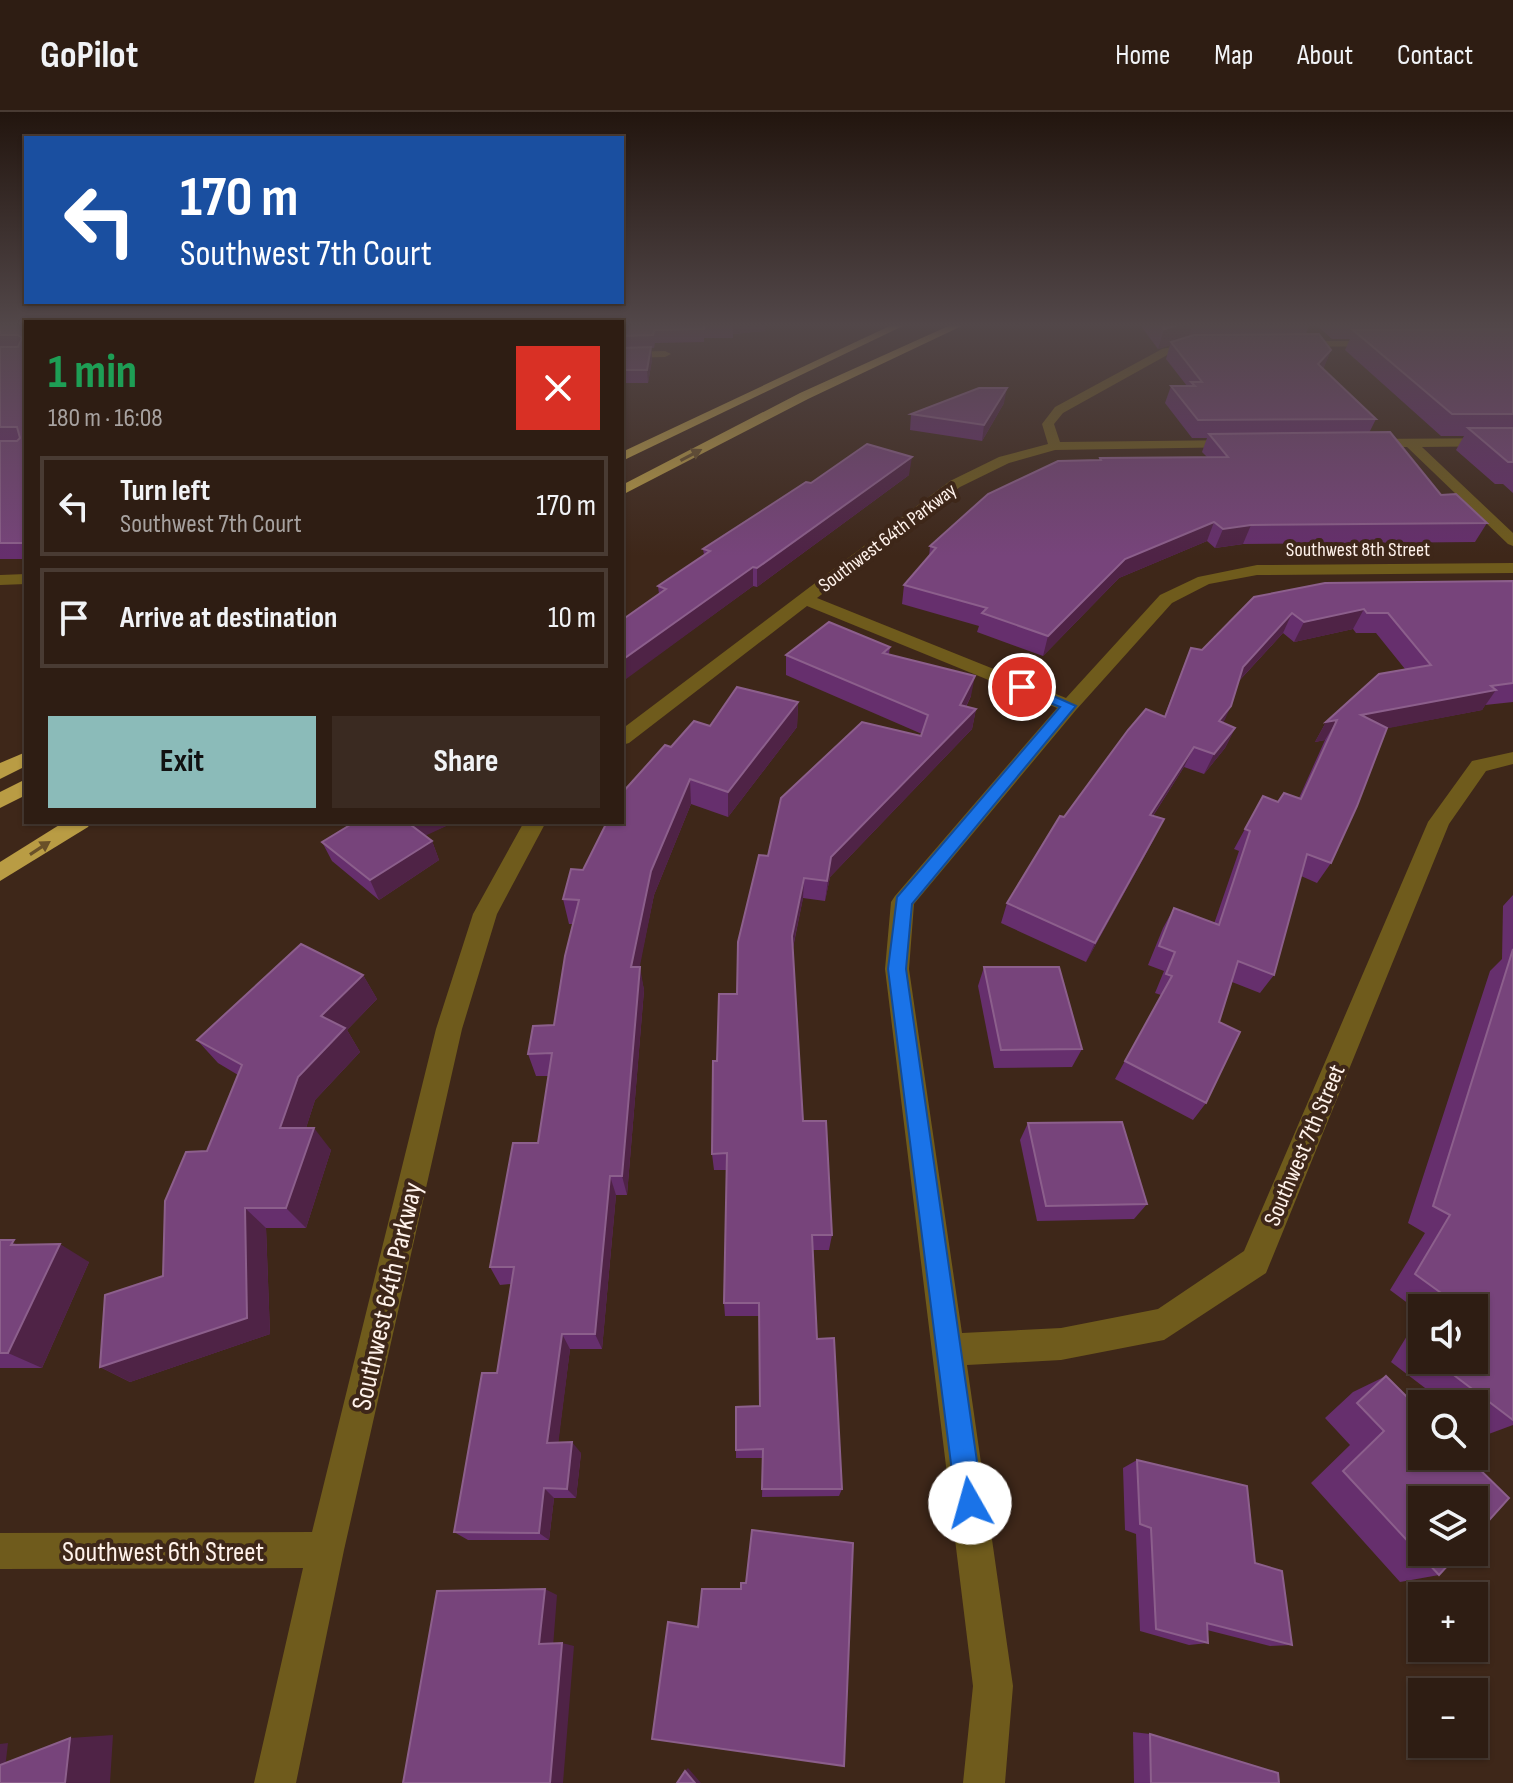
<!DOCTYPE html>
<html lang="en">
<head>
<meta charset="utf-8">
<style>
  body { margin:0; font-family:"Sofia Sans Condensed",sans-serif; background:#3a2a21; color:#f1f3f6; height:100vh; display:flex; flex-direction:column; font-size:30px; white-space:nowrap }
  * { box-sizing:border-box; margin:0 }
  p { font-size:26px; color:#a7a2a0 }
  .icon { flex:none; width:44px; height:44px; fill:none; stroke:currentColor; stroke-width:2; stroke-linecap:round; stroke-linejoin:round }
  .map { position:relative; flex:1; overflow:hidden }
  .panel { position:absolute; left:24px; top:208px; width:600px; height:504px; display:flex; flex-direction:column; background:#2e1d13; border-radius:0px; box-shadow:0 2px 6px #0004,0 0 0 2px #493b33 }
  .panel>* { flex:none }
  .top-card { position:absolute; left:24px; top:24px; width:600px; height:168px; border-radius:0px; box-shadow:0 2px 6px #0004,0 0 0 2px #493b33; background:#1a4fa0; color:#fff; overflow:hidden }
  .controls { position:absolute; left:1408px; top:1182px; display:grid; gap:16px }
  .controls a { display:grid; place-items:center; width:80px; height:80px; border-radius:0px; background:#2e1d13; box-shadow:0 2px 6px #0004,0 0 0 2px #493b33; font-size:40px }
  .pin { position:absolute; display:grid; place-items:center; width:68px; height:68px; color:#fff; margin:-34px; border:4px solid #fff; border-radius:50%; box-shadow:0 2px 8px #0007 }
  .me { position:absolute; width:88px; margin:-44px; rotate:353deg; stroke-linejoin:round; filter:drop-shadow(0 0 6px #0008) }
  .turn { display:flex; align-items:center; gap:28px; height:168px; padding:0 24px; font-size:36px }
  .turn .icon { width:104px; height:104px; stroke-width:2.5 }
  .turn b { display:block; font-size:56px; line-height:68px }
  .round { display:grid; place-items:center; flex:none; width:84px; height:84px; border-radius:0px; background:#3a2a21 }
  .overview { display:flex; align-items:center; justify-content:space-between; height:136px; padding:0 24px }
  h1 { font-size:48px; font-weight:700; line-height:60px; color:#1e9e55 }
  .action { display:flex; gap:16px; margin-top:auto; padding:16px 24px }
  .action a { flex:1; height:92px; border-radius:0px; background:#8bbbb9; color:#111; font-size:32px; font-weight:700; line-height:92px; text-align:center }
  .action a+a { background:#3a2a21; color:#f1f3f6 }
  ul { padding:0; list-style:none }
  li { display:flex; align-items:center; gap:24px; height:100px; margin:0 16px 12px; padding:0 8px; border:4px solid #493b33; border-radius:0px }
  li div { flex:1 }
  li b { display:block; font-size:30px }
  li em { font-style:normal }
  header { display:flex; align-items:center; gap:48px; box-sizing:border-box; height:112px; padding:0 40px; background:#2e1d13; border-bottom:2px solid #493b33 }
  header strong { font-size:38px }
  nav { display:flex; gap:44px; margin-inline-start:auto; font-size:28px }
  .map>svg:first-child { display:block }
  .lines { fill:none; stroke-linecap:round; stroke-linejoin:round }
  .street { fill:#6f5b1c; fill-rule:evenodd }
  .highway { fill:#b99c44; fill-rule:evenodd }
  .wall { fill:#662f6d; fill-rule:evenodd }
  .shaded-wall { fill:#4f2346 }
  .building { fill:#77447b; stroke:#8c5f8c; stroke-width:2 }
  .oneway { fill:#695028 }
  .route { fill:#1a73e8; stroke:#114b97; stroke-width:2 }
  .labels { text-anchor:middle; stroke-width:8; stroke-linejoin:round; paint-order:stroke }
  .far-street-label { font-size:20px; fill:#fff2eb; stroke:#3e2719 }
  .street-label { font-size:24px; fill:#fff2eb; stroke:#3e2719 }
  .near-street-label { font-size:28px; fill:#fff2eb; stroke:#3e2719 }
</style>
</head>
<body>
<header>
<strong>GoPilot</strong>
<nav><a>Home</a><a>Map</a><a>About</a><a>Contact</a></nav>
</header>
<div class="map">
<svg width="1513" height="1671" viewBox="0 0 1513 1671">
  <rect width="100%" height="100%" fill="#3e2719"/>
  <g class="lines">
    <g class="street">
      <path d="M1379,229L1385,232L1383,234L1296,235L1290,232L1296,229Z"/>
      <path d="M1199,230L1205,233L1203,235L1169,242L1063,301L1054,312L1060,330L1239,328L1246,332L1244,335L1055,338L1009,351L960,375L817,486L1066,586L1160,483L1198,465L1257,453L1513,451V461L1257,463L1209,472L1172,491L1076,598L914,792L909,857L962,1221L1061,1216L1158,1197L1244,1139L1428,710L1472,649L1513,640V652L1486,659L1449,712L1266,1161L1164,1228L1061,1248L967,1253L1013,1574L1005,1671H963L973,1574L885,857L891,790L895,784L1057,596L807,494L629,631L622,633V617L950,369L999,345L1048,332L1042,312L1055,295L1162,237Z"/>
      <path d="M622,240L665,239L671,242L665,245L622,246Z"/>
      <path d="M1513,326V334L1422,335L1513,421V434L1508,432L1407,335H1367L1360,331L1367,327Z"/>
      <path d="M26,462V472L0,473V463Z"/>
      <path d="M524,710H546L497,802L462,917L344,1438L296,1671H254L303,1456L0,1457V1421L312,1420L436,917L473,802Z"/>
    </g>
    <g class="highway">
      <path d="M896,211H909L622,349V340Z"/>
      <path d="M955,211H968L808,287L622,383V373L800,281Z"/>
      <path d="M26,640V654L0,667V651Z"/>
      <path d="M26,667V683L0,696V680Z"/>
      <path d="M64,710H91L88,715L0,769V750Z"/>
    </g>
  </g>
  <g class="wall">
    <rect x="0" y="211" width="26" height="236"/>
    <path d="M622,211H765V219L733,222V226H704V230L655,231L654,236H651L652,248L648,271H622Z"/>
    <path d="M1136,211H1310L1306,222L1331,238L1323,257L1376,307L1369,321L1441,383L1487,411L1475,430L1243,432L1215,436L1207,429L1119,466L1043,544L977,520L979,514L902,492L904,473L929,445L930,434L1099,348L1100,346L1207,345L1202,340L1207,326H1192L1165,291L1171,274H1187L1166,247L1170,233L1158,237L1140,213Z"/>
    <path d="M1314,211H1513V381L1503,372H1495L1456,338L1464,324H1441L1345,238L1350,227H1332Z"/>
    <path d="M1004,291L982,329L910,318L911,302Z"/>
    <path d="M909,363L757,475L753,474L622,569L659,482L658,474L704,443L703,437L811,371Z"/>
    <path d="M1513,469V590L1485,593L1482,598L1387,616L1331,751L1317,771L1301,764L1274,863L1260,881L1232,870L1219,910L1206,991L1193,1008L1115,967L1161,883L1155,881L1164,859L1148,853L1163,816L1174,796L1214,812L1239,739L1234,737L1263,684L1278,690L1299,686L1325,628L1315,630L1326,610L1405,557L1376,521H1356L1353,517L1294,530L1283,521L1239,569L1223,611L1235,616L1225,636L1204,662L1184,655L1153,704L1154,727L1086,850L1001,811L1007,791L1064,705L1164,605L1191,536L1202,538L1254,485Z"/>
    <path d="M890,535L889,542L971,584L966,595L976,597L972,617L830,765L825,789L803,786L793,836L803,1009L832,1123L829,1138H813L817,1227L842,1377L839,1384L762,1385L763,1346H736V1338L760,1294L759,1204H725L724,1191L727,1058H714L712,1042L717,949L737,882L768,744L922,622L786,563V543Z"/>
    <path d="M798,590L797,615L728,705L691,692L654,783L639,855L644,878L627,1083H616L602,1237H570L558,1330L581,1341L576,1386H554L549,1428H468L454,1420L497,1261L511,1172L500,1173L490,1155L538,1031L549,964H536L528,942L554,913L573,812H569L563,787L671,635L710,614Z"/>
    <path d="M355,710H455L425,723L432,729L439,748L379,788L332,749L322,730Z"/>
    <path d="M1513,783V1313L1486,1323L1474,1314V1292H1446L1391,1250L1421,1201L1390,1178L1425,1121L1408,1111L1490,859L1502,847L1503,794ZM1422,1196H1474V1248H1422Z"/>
    <path d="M984,855L1082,937L1072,955L994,956L978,874Z"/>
    <path d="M363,863L377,887L347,918L360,940L315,988L306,1016L331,1038L306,1116H266L270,1222L130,1270L100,1255L163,1164L207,1039L238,963L218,951L197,928Z"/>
    <path d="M1028,1011L1147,1092L1134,1107L1037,1109L1020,1028Z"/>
    <path d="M0,1128L89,1150L42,1256H0Z"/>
    <path d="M1386,1264L1439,1463L1400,1470L1311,1371L1350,1333L1325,1306L1353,1280Z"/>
    <path d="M1137,1348L1255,1451L1292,1533L1270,1534L1207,1518L1208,1531L1189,1533L1140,1519L1136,1422L1125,1418L1123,1356Z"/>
    <path d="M1133,1620L1150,1622L1279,1671H1134Z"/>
  </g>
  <g class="shaded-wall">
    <path d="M733,211H765V219L733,222Z"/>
    <path d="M1185,211H1193L1188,227L1171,230L1170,233L1158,237L1164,217Z"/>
    <path d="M651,235L652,248L648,271L647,258Z"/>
    <path d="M1331,238L1324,255L1311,269L1318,252Z"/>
    <path d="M1007,276L1004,291L982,329L984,313Z"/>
    <path d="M912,345L909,363L757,475V456Z"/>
    <path d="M1214,410L1207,429L1119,466L1043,544L1048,524L1125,447Z"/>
    <path d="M1251,413L1243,432L1215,436L1223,417Z"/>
    <path d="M753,455V474L622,570V548Z"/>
    <path d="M1364,497L1353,517L1294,530L1304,510Z"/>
    <path d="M1292,501L1283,521L1234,574L1243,555Z"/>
    <path d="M975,564L971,584L956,613L960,593Z"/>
    <path d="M1496,578L1482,598L1348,624L1361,603Z"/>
    <path d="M798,590L797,615L728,705V680Z"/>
    <path d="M1231,594L1222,614L1219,609Z"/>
    <path d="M976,597L972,617L830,765L825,789L831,745Z"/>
    <path d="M1337,608L1325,628L1315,630L1326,610Z"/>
    <path d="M1235,616L1225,636L1204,662L1214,642Z"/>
    <path d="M1194,635L1184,655L1141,722L1150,703Z"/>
    <path d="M690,667L691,692L654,783L635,879L631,855L651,759Z"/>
    <path d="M1164,707L1154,727L1086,850L1095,831Z"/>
    <path d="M406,710H455L414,729Z"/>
    <path d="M432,729L439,748L379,788L370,768Z"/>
    <path d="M804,766L803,786L791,844L792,824Z"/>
    <path d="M640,855L644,878L627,1083L622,1064Z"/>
    <path d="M363,863L377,887L347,918L360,940L315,988L299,1038L280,1016L321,904Z"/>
    <path d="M314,1016L331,1038L306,1116L286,1096Z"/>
    <path d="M610,1064L616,1083L602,1237L595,1222Z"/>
    <path d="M245,1096L266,1116L270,1222L130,1270L100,1255Z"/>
    <path d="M60,1132L89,1150L42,1256L8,1241Z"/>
    <path d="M562,1222L570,1237L557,1342L547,1331Z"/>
    <path d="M572,1330L581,1341L576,1386L567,1377Z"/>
    <path d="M544,1376L554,1386L549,1428L539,1421Z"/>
    <path d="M545,1477L557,1483L553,1535L539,1532Z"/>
    <path d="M562,1531L574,1534L563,1671H550Z"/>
    <path d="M113,1623L110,1671H65L70,1626Z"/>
    <path d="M8,1631L4,1665H0V1632Z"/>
    <path d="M688,1656L701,1671H695L685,1659Z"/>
  </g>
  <g class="building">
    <path d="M0,211H26V431H0V329H17L20,326L17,315H0V235H18L22,226L18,223H0Z"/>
    <path d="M622,211H733V213H704V217L654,218L653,223L622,224Z"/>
    <path d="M1159,211H1185L1164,217Z"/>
    <path d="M1513,217V302H1452L1353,218Z"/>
    <path d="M1319,222L1331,238L1318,252L1376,307L1198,308L1171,274H1195L1191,270H1202L1171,230L1194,223Z"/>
    <path d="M651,235L647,258H622V236Z"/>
    <path d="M979,276H1007L984,313L911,302Z"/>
    <path d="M1468,316H1513V350H1508Z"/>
    <path d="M1390,320L1441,383L1456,382L1487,411L1251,413L1223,417L1214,410L1125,447L1048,524L982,501L987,496L904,473L936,436L930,434L988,382L1058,349L1101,348L1100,346L1228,345L1209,322Z"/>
    <path d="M867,332L912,345L757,456L753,455L622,548V508L666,477L658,474L710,439L703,437L806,370L811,371Z"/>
    <path d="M1513,469V571L1491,574L1496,578L1361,603L1387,616L1357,694L1331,751L1307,742L1274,863L1238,849L1219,910L1240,920L1206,991L1125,949L1172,864L1166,862L1175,840L1159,834L1174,796L1219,813L1250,719L1245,717L1263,684L1278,690L1284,681L1301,687L1337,608L1326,610L1379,562L1431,553L1388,501H1367L1364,497L1304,510L1292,501L1243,555L1231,594L1219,609L1235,616L1214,642L1194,635L1150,703L1164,707L1095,831L1007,791L1060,704L1064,705L1128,618L1146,597L1165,605L1191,536L1202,538L1254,485L1325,471Z"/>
    <path d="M829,510L890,535L883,541L975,564L960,593L976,597L831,745L827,769L804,766L792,824L803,1009H826L832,1123H812L817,1227L834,1226L842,1377H762L763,1337L736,1338V1295L760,1294L759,1191H724L727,1041L712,1042L713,949H717L719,882H737L738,830L759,743L768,744L781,686L862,610L921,624L928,603L786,543Z"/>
    <path d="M737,575L798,590L728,680L690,667L651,759L631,855H640L622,1064H610L595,1222H562L547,1331L572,1330L567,1377L544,1376L539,1421L454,1420L482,1261H497L514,1155H490L513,1031H538L552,941L528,942L533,914L554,913L565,844L579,788L563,787L571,757L583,758L607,710H622V681L665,633L671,635L694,609L710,614Z"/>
    <path d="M355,710H407L432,729L370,768L322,730Z"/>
    <path d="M301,832L363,863L321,904L345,916L298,965L280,1016H314L286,1096H245L247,1206L100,1255L105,1183L163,1164L165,1089L186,1040L207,1039L242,953L197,928Z"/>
    <path d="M1513,837V1308L1434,1248H1474V1196H1442L1448,1186L1415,1162L1450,1103L1433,1094Z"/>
    <path d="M984,855H1059L1082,937L1001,938Z"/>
    <path d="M1122,1010L1147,1092L1046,1094L1028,1011Z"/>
    <path d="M0,1128H14L11,1133L60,1132L8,1241H0Z"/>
    <path d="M1422,1229V1239L1418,1236Z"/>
    <path d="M1386,1264L1422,1300V1344H1466L1509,1386L1474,1425V1388H1422V1440H1460L1439,1463L1343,1359L1384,1319L1357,1291Z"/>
    <path d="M1137,1348L1247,1374L1255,1451L1282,1459L1292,1533L1207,1511L1208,1531L1156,1517L1151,1416L1140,1412Z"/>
    <path d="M752,1418L853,1431L844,1654L652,1627L668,1510L698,1515L702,1477H741V1471H746Z"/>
    <path d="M545,1477L539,1532L562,1531L550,1671H403L437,1479Z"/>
    <path d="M1150,1622L1278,1661L1279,1671H1151Z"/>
    <path d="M70,1626L65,1671H0V1653Z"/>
    <path d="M685,1659L695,1671H677Z"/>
  </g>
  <defs><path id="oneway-solid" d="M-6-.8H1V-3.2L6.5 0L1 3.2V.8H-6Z" transform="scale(2)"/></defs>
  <g class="oneway">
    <use href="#oneway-solid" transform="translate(691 343) rotate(-28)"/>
    <use href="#oneway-solid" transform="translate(40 736) rotate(-33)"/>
  </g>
  <linearGradient id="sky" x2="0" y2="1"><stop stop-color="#22150e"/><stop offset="0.48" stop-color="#524749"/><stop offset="1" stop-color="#524749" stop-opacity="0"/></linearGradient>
  <rect width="1513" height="444" fill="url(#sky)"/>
  <path class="route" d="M1022,570L1076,594L912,792L906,857L983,1391L979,1400L970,1404L960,1400L956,1391L888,857L897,785L1060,595L1017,578L1015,575Z"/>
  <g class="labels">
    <g class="far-street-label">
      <text transform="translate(887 425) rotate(-37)" y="7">Southwest 64th Parkway</text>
      <text x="1358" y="444">Southwest 8th Street</text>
    </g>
    <g class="street-label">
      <text transform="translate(1304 1033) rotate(-67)" y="8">Southwest 7th Street</text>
    </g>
    <g class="near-street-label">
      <text transform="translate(386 1184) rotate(-77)" y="10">Southwest 64th Parkway</text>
      <text x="163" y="1449">Southwest 6th Street</text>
    </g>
  </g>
</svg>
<div class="controls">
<a><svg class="icon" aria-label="sound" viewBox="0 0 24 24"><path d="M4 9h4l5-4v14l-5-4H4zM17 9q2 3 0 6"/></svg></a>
<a><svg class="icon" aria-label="search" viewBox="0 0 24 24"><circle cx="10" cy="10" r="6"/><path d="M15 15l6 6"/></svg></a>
<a><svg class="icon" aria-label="layers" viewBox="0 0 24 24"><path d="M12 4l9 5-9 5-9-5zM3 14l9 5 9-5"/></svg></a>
<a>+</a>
<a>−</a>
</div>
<div class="pin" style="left:1022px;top:575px;background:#d93025"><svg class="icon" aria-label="arrive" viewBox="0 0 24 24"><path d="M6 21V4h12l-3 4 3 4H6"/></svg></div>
<svg class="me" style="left:970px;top:1391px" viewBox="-20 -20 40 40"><circle r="19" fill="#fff"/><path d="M0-13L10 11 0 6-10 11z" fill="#1a73e8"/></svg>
<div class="top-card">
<div class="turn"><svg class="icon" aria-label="left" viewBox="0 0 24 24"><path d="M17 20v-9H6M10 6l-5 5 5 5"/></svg><div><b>170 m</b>Southwest 7th Court</div></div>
</div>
<section class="panel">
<div class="overview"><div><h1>1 min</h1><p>180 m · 16:08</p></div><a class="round" style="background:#d93025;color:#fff"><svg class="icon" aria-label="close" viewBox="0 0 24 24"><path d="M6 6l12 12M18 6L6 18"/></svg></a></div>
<ul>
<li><svg class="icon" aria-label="left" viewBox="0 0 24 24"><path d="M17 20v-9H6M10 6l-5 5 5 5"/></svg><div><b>Turn left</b><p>Southwest 7th Court</p></div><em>170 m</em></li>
<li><svg class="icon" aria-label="arrive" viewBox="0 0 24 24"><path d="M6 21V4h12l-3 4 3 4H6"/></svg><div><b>Arrive at destination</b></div><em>10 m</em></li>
</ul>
<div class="action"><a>Exit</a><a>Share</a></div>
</section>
</div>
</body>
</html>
